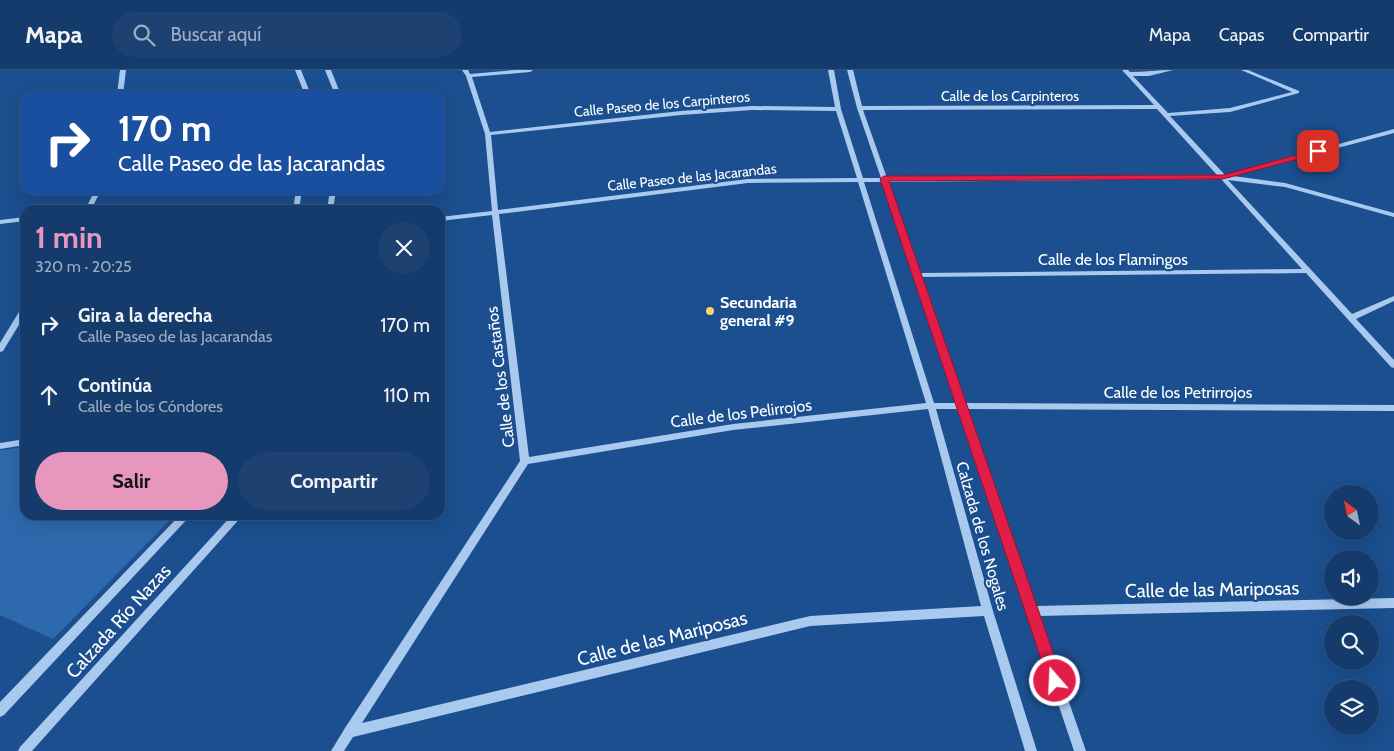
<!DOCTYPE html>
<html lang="es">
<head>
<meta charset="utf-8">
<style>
  body { margin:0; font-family:Cabin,sans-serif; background:#1d4271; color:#f1f3f6; height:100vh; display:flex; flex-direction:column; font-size:19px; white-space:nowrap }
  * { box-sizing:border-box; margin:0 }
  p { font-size:16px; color:#9dadc1 }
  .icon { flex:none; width:28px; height:28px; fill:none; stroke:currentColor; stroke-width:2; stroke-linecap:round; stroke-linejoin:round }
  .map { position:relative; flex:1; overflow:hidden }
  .drawer { position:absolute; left:20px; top:135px; width:425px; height:315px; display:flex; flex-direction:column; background:#143b6b; border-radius:15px; box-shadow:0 5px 20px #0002,0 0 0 1px #33557e }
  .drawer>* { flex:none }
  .guide { position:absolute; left:20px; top:20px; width:425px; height:105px; border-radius:15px; box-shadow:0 5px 20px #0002,0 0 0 1px #33557e; background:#1a4fa0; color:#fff; overflow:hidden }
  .needle { width:32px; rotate:327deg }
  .buttons { position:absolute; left:1324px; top:415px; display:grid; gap:10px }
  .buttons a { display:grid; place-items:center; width:55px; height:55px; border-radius:50%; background:#143b6b; box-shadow:0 5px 20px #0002,0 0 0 1px #33557e; font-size:25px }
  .pin { position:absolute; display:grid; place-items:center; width:42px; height:42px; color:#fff; margin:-21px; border-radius:10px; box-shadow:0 2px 8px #0006 }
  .me { position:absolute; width:55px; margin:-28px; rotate:341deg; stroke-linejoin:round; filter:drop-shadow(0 0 4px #0008) }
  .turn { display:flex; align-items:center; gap:18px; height:105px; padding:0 15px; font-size:22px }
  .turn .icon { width:65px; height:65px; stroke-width:2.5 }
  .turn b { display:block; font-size:35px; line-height:42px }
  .round { display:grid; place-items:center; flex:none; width:52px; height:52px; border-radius:26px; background:#1d4271 }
  .summary { display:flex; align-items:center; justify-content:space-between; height:85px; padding:0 15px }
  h1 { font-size:30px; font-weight:700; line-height:38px; color:#e797bd }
  .cta { display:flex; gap:10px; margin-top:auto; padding:10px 15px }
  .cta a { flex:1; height:58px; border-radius:30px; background:#e797bd; color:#111; font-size:20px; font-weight:700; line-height:58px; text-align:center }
  .cta a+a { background:#1d4271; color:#f1f3f6 }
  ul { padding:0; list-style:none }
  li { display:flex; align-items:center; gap:15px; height:70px; padding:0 15px }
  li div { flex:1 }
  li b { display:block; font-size:19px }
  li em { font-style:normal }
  header { display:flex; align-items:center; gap:30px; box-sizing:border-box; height:70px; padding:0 25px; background:#143b6b; border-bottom:1px solid #33557e }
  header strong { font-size:24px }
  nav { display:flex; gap:28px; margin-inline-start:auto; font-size:18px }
  .search { width:350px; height:45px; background:#1d4271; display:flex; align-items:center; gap:12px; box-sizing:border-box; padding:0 18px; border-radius:28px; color:#9dadc1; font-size:19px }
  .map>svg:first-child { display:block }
  .green { fill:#2e69ad }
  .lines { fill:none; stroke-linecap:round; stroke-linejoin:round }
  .minor { fill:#a9c9ee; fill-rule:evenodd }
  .route { fill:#e11d48; stroke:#92132f }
  .poi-dot { fill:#ffd166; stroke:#1b4f8f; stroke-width:2 }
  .labels { text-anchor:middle; stroke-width:4.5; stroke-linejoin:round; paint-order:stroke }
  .far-street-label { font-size:14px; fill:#fff; stroke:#1b4f8f }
  .street-label { font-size:16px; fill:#fff; stroke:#1b4f8f }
  .poi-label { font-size:16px; font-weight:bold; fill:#fff; stroke:#1b4f8f; text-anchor:start }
  .near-street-label { font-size:19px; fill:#fff; stroke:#1b4f8f }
</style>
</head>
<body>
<header>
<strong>Mapa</strong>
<div class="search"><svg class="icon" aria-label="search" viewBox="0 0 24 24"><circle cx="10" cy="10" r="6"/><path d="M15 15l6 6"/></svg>Buscar aquí</div>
<nav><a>Mapa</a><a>Capas</a><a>Compartir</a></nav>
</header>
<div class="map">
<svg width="1394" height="681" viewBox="0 0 1394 681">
  <rect width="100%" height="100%" fill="#1b4f8f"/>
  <path class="green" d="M25,377V445H175L53,569L0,545V380Z"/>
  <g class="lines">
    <g class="minor">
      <path d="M120,0H126L123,25H117Z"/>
      <path d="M295,0H301L311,25H305Z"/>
      <path d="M325,0H331L341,25H335Z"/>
      <path d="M462,0H468L470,4L515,0H533L530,2L472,7L490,62L681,41L752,36L835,37L828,0H834L841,39L863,108H881L857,38L847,0H853L862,36L1154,35L1122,0H1128L1130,2C1144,2 1158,0 1173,0L1149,6H1133L1168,43L1230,38L1292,22L1241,0H1248L1299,21V23L1230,42L1170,46L1225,105L1228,106L1229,104L1394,59V63L1233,106L1285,113L1394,143V147L1285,117L1228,110L1352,244L1394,226V231L1356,249L1394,290V298L1391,297L1306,203L922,207L965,333L1394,335V341L967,339L1036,536L1394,528V538L1039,546L1086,681H1074L959,339H936L993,541L1037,681H1025L984,546L810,556L353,667L344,681H331L345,658L520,391L492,145L440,151V147L492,141L485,64L466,6ZM1157,39L1217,105L887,108L863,40ZM752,40L836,41L857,108L748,109L498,140L491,65L681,45ZM1221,109L1302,199L920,203L888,112ZM858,112L926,333L733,354L529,387L499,144L748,113ZM864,112H882L957,333H934ZM928,339L981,536L810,546L362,653L528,394L733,360Z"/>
      <path d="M95,120H101L91,140H85Z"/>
      <path d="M296,120H302L299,140H293Z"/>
      <path d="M330,120H336L333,140H327Z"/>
      <path d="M25,147V151L0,154V150Z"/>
      <path d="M22,237H25V245L3,281L0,282V273Z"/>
      <path d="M25,369V375L0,379V373Z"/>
      <path d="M180,445H191L4,645L0,647V632Z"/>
      <path d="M232,445H243L32,681H18L20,677Z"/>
    </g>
  </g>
  <path class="route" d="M1318,79L1322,81L1321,83L1223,109L889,111L1063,611L1061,616L1055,618L1050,616L880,109L884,106L1223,105Z"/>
  <circle class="poi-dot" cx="710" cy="241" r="5"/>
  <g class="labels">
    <g class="far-street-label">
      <text x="1010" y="31">Calle de los Carpinteros</text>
      <text transform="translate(662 34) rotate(-5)" y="5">Calle Paseo de los Carpinteros</text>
      <text transform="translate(692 107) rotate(-6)" y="5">Calle Paseo de las Jacarandas</text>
    </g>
    <g class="street-label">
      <text x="1113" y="195">Calle de los Flamingos</text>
      <text transform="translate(500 307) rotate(-97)" y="6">Calle de los Castaños</text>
      <text x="1178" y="328">Calle de los Petrirrojos</text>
      <text transform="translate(741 343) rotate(-7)" y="6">Calle de los Pelirrojos</text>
      <text transform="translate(983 466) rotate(74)" y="6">Calzada de los Nogales</text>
    </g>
    <g class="poi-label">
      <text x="720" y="238">Secundaria<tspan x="720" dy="18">general #9</tspan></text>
    </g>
    <g class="near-street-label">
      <text transform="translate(1212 519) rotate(-1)" y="7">Calle de las Mariposas</text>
      <text transform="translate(118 551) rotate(-48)" y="7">Calzada Río Nazas</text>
      <text transform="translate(662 568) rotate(-14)" y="7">Calle de las Mariposas</text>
    </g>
  </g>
</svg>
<div class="buttons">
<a><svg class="needle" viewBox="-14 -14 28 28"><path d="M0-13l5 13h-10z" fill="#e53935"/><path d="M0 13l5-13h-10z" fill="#9dadc1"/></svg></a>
<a><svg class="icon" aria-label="sound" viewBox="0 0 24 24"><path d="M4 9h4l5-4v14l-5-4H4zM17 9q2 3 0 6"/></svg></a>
<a><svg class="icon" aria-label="search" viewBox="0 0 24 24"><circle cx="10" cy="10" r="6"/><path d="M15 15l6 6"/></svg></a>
<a><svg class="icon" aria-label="layers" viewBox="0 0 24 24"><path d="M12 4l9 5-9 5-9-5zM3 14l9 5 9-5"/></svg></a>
</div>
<div class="pin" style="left:1318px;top:81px;background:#d93025"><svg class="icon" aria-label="arrive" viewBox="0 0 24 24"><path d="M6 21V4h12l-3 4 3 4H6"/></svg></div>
<svg class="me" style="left:1055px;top:611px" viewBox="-20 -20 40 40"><circle r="17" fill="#e11d48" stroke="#fff" stroke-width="3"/><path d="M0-11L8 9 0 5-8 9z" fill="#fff"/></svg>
<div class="guide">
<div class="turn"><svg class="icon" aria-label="right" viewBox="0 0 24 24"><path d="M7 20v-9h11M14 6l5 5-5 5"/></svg><div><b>170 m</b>Calle Paseo de las Jacarandas</div></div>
</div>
<section class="drawer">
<div class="summary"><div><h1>1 min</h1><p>320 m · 20:25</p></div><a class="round"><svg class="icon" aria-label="close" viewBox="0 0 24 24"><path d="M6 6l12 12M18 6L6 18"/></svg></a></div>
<ul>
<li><svg class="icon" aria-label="right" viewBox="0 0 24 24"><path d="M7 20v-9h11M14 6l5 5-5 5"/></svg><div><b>Gira a la derecha</b><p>Calle Paseo de las Jacarandas</p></div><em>170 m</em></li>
<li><svg class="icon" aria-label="ahead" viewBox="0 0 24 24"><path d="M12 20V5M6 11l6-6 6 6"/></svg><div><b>Continúa</b><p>Calle de los Cóndores</p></div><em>110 m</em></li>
</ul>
<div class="cta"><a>Salir</a><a>Compartir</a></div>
</section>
</div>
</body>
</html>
